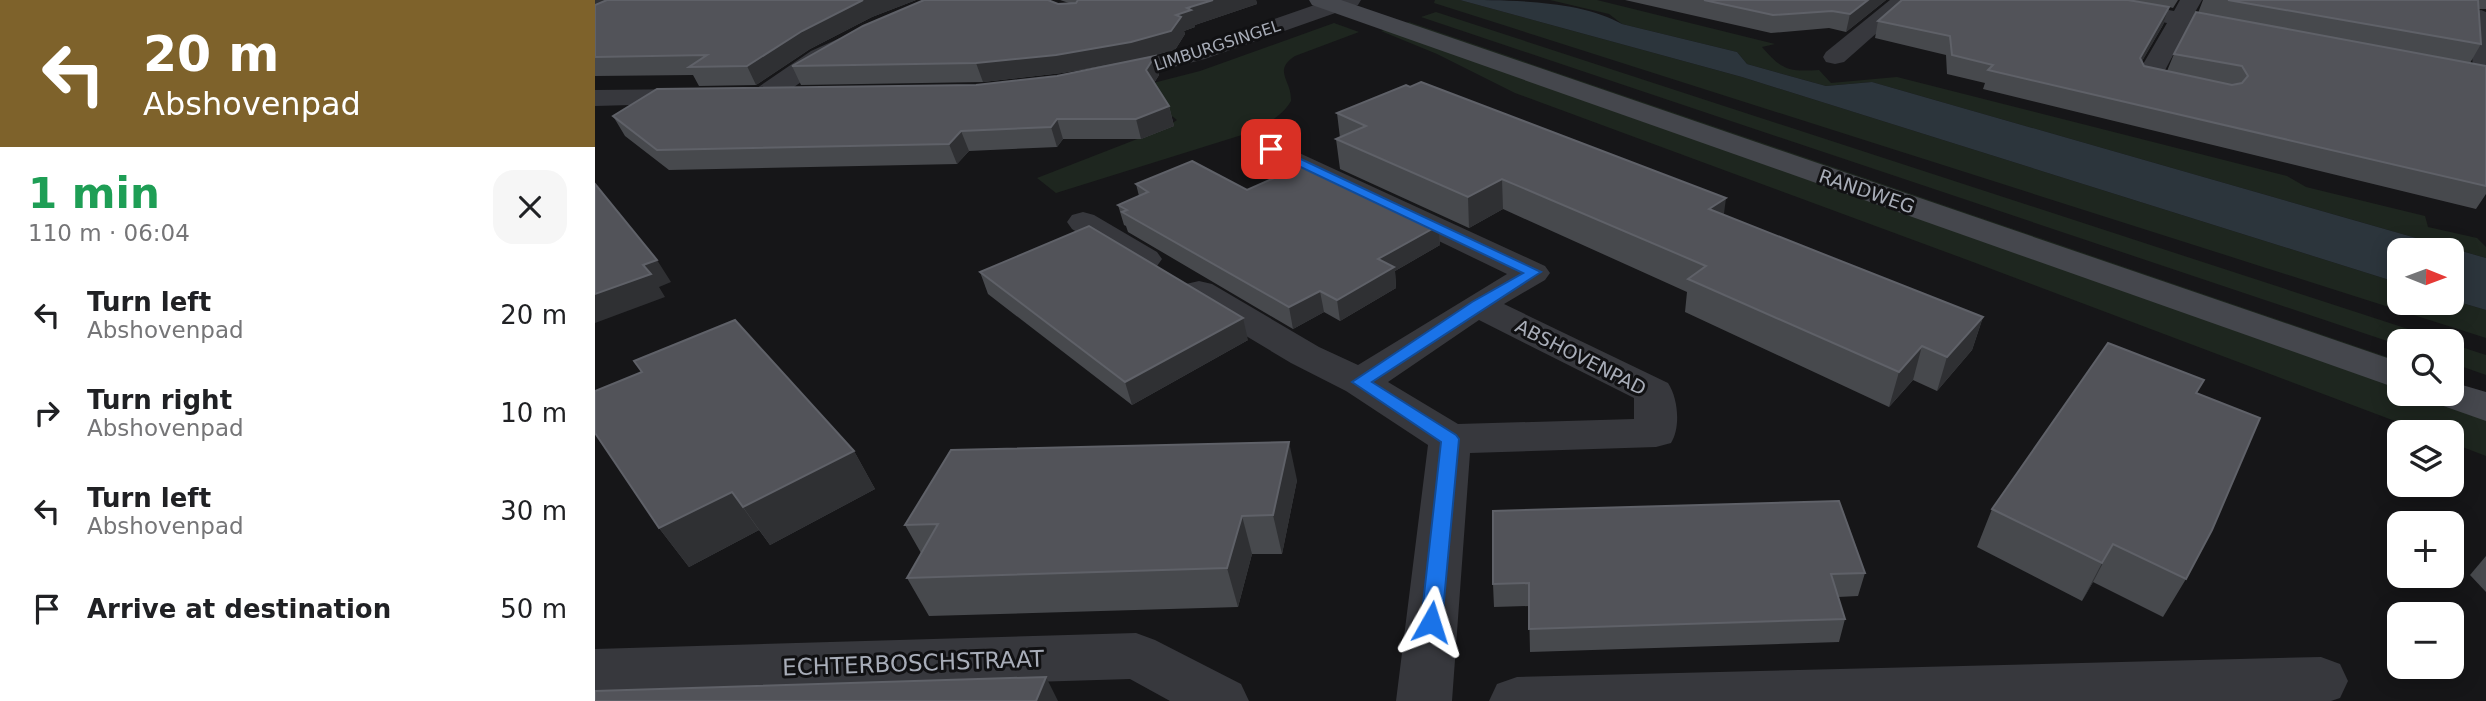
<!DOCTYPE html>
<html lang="en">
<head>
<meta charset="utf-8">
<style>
  body { margin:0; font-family:"DejaVu Sans",sans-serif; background:#f6f6f6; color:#202124; height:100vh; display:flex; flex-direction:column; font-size:26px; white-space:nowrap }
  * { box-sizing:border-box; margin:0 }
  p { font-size:23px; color:#757577 }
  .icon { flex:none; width:38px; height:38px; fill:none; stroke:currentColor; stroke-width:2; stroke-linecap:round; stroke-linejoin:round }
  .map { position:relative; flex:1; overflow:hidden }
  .panel { display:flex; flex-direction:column; background:#fff; width:595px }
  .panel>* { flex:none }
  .top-card { background:#7e622b; color:#fff; overflow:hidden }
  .needle { width:46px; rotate:91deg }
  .controls { position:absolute; left:1792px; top:238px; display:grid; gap:14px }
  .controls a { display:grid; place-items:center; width:77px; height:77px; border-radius:14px; background:#fff; box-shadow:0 4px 18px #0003; font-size:35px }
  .pin { position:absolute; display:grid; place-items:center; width:60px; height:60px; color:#fff; margin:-30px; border-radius:14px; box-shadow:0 4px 10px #0006 }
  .me { position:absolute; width:77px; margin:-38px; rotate:6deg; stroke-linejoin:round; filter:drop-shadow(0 0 5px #0008) }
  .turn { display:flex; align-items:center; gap:24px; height:147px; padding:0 28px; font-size:32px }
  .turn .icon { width:91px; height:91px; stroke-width:2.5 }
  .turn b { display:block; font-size:49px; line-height:60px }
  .round { display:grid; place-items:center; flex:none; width:74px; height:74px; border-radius:21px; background:#f6f6f6 }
  .head { display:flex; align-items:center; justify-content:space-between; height:119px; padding:0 28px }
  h1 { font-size:42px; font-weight:600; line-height:52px; color:#1e9e55 }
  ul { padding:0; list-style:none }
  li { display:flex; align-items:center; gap:21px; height:98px; padding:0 28px }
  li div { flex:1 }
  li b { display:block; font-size:26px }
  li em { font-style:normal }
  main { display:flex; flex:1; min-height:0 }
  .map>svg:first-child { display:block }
  .green { fill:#1e261f }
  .water { fill:#2c353c }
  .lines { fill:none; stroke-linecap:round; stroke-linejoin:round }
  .street { fill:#37383d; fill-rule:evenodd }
  .secondary { fill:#45474d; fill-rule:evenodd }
  .wall { fill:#47494d }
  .shaded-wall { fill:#2f3033 }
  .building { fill:#525359; stroke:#5f6168; stroke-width:2 }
  .route { fill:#1a73e8; stroke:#114b97; stroke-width:2 }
  .labels { text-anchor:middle; stroke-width:6; stroke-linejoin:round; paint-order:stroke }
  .far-street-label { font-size:16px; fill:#a8adb8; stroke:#111113 }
  .street-label { font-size:19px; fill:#a8adb8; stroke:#111113 }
  .near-street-label { font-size:23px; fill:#a8adb8; stroke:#111113 }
</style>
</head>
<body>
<main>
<section class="panel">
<div class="top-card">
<div class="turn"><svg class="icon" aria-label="left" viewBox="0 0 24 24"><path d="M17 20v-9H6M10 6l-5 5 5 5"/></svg><div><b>20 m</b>Abshovenpad</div></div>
</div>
<div class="head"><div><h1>1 min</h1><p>110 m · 06:04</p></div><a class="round"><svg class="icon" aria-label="close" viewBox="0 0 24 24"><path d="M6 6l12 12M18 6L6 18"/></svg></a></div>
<ul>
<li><svg class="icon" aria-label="left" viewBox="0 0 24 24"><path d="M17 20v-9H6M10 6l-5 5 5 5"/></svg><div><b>Turn left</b><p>Abshovenpad</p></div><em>20 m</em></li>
<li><svg class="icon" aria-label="right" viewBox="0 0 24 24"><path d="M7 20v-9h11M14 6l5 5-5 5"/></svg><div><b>Turn right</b><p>Abshovenpad</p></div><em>10 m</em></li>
<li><svg class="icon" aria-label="left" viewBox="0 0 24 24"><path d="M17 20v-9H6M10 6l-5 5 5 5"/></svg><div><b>Turn left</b><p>Abshovenpad</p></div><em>30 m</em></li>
<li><svg class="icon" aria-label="arrive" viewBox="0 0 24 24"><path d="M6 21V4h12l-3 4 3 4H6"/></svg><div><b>Arrive at destination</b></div><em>50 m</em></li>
</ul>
</section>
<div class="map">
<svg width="1891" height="701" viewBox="0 0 1891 701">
  <rect width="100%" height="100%" fill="#161618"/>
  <g class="green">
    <path d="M840,0H865L1147,77L1804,283V303H1857V300L1891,310V338L839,3Z"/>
    <path d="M955,0H1002L1180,44L1167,47C1187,70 1193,72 1224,70L1236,83L1302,77L1692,176L1711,187L1830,216L1833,227L1882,238L1891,247V258L1277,82L1231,86L1152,64L1142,52L1027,24L1014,14Z"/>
    <path d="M841,12L1850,341H1804V345L826,17Z"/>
    <path d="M814,22L1804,361V369L808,24Z"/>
    <path d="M739,23L764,32L700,56C677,71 697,80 696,101C686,118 668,126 650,134L461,193L442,178L568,129L582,120L545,91L519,93L605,71Z"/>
    <path d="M793,29L1804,387V394H1823L1891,418V456L1857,443V432H1829L1378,262L920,93L842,54L786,31Z"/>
    <path d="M1857,344L1891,355V375L1857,363Z"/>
  </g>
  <path class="water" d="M865,0C915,0 985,0 1027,24L1142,52L1152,64L1231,86L1277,82L1891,258V310L1857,300V250H1804V283L1147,77Z"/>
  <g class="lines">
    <g class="street">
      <path d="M734,0H766L763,5L610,59L512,84L503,81L499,76L503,71L593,49Z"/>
      <path d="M1295,0H1319L1249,62L1240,64L1231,62L1228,57L1231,52Z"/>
      <path d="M1473,0H1520L1579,11L1585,0H1607L1599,14L1655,25L1659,30L1655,35L1647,37L1593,27L1568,74L1602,82L1606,87L1602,92L1593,95L1544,83L1540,78L1572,23L1484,6L1476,5Z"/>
      <path d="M1886,10L1891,12V79L1882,76L1878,71L1875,17L1878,12Z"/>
      <path d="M245,38L253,40L257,45L253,50L177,102L168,104L159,102L155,96L159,90L216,51Z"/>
      <path d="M99,89L108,91L112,97L108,103L0,106V90Z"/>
      <path d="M676,140L950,266L955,273L950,280L909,304L1073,383C1083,398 1086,427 1076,443L1061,447L875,453L857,701H801L833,445L751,391L696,363L591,300L586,292L591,284L604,281L617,284L724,347L763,365L912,274L666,155L662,149L666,143ZM884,320L1039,398V419L863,424L793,382Z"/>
      <path d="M488,212L499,215L562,252L567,259L562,266C533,273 501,244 477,229L472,222L477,215Z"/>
      <path d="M541,633L560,640L646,684L654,701H575L535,679L0,695V649Z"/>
      <path d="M1726,657L1745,664L1753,681L1745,698L1736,701H894L902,684L922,677Z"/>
    </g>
    <g class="secondary">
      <path d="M714,0H746L1804,362V389L717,5Z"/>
      <path d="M1857,382L1891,392V421L1840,403L1834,394H1857Z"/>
    </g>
  </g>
  <g class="wall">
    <path d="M0,0H321L277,17L215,49L161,85L104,86L98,75L0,76Z"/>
    <path d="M465,0H661L662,4L600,25V27L589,31L590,34L580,50L544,59L560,56L564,75L559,83L574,106L579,126L546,139H468L462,147L374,151L362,164L74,170L30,136L18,116L381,85L462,76L528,63L467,73L388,82L206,85L197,66L463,4L474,3Z"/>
    <path d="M1030,0H1291L1251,32L1234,28L1176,33Z"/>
    <path d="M1534,0H1583L1578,8L1574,7L1568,25L1547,61L1549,66L1572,71L1579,54L1603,13L1608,0H1891V9H1883L1886,44L1875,63L1891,66V194L1881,209L1388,89L1390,83L1352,74L1351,55L1280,38L1283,21Z"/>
    <path d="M742,113L1129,215L1388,317L1377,350L1342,391L1318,380L1294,407L1090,312L1092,292L908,209L874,228L745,169L741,139L745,138Z"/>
    <path d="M541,184L652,190L844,225L845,245L800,271L801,288L745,321L729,312L698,329L533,232L531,226L529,225L523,205L544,196Z"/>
    <path d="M385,272L653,340L537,405L393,294Z"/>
    <path d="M1602,393L1591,579L1568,617L1498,582L1487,601L1382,547L1397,509Z"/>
    <path d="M259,451L280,489L175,545L164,530L94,567L64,528Z"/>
    <path d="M702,480L687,554H657L643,607L334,616L312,578L326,553L310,525Z"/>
    <path d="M1891,556V592L1875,575Z"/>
    <path d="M1270,573L1263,596L1243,597L1250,619L1244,642L935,652L934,606L899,607L898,584Z"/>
  </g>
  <g class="shaded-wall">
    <path d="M0,0H13L0,7Z"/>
    <path d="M268,0H321L277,17L215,49L161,85L152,66L207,31Z"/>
    <path d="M618,0H661L662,4L600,25V27L589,31L590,34L580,50L540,60L467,73L388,82L381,63L581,15L592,8Z"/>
    <path d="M1273,0H1291L1251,32L1255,14Z"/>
    <path d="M1574,7L1568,25L1538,77L1545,58Z"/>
    <path d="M560,56L564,75L555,89L551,70Z"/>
    <path d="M574,106L579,126L546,139L541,119Z"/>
    <path d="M462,119L468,139L462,147L456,127Z"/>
    <path d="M366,131L374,151L362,164L354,144Z"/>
    <path d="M907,179L908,209L874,228L873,197Z"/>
    <path d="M1131,198L1127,229L1114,209Z"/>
    <path d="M844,225L845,245L800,271L801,288L745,321L742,300L783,259Z"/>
    <path d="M62,260L76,282L64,287L70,297L0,323V294L48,265Z"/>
    <path d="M725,291L729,312L698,329L694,307Z"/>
    <path d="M1388,317L1377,350L1342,391L1352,357Z"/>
    <path d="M648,318L653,340L537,405L530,382Z"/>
    <path d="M1327,346L1318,380L1294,407L1304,372Z"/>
    <path d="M694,442L702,480L687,554L678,515Z"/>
    <path d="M259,451L280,489L175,545L148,507Z"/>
    <path d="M137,492L164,530L94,567L64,528Z"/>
    <path d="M647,516L657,554L643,607L632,568Z"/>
    <path d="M1518,544L1498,582L1487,601L1507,563Z"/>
    <path d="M451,677L463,701H441Z"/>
  </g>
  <g class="building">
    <path d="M12,0H268L207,31L152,66L94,67L112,55L0,57V5Z"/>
    <path d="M329,0H453L463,4L481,3L483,0H618L592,8L596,10L581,15L586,17L576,31L536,42L461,55L381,63L197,66L268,26Z"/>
    <path d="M1109,0H1273L1255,14L1237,11L1178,15Z"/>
    <path d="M1307,0H1533L1574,7L1545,58L1549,66L1637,85L1647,83L1653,76L1647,66L1579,54L1601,12L1891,66V186L1393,70L1398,65L1357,55L1355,36L1283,21Z"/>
    <path d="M1633,0H1883L1886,44Z"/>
    <path d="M560,56L551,70L574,106L541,119H462L456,127L366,131L354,144L62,150L18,116L62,89L381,85L462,76Z"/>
    <path d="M826,82L1131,198L1114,209L1388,317L1352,357L1327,346L1304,372L1093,279L1111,266L907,179L873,197L741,139L771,126L742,113L811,85L815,87Z"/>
    <path d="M597,161L652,190L713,163L844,225L783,259L799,267L742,300L725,291L694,307L527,212L532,210L523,205L553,192L541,184Z"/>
    <path d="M0,184L62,260L48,265L56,274L0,294Z"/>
    <path d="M494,226L648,318L530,382L385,272Z"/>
    <path d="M140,320L259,451L148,507L137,492L64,528L0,433V391L47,372L39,361Z"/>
    <path d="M1513,343L1609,380L1601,393L1665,418L1617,530L1591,579L1518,544L1507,563L1397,509Z"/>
    <path d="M694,442L678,515L647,516L632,568L312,578L343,524L310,525L356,450Z"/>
    <path d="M1244,501L1270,573L1236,574L1250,619L934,629V583L898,584V511Z"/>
    <path d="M451,677L441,701H0V691Z"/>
  </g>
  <path class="route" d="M676,145L946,272L777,382L861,435L864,439L847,622L844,629L836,631L829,629L826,622L846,442L757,382L877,302L928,273L672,151V146Z"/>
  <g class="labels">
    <g class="far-street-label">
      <text transform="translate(622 45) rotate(-18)" y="6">LIMBURGSINGEL</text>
    </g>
    <g class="street-label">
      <text transform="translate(1272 191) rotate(19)" y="7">RANDWEG</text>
      <text transform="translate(986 357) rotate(27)" y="7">ABSHOVENPAD</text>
    </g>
    <g class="near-street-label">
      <text transform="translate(318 663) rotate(-2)" y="8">ECHTERBOSCHSTRAAT</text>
    </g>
  </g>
</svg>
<div class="controls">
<a><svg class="needle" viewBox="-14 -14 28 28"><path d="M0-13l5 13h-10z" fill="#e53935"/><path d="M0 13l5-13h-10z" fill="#757577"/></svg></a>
<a><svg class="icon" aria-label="search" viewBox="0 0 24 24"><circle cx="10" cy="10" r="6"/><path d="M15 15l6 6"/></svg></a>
<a><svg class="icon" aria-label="layers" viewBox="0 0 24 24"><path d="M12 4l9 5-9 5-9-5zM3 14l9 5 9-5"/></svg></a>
<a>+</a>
<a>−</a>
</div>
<div class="pin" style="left:676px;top:149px;background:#d93025"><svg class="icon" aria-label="arrive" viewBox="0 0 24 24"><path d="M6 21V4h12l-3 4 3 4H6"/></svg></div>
<svg class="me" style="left:836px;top:622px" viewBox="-20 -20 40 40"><path d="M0-17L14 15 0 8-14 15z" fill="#1a73e8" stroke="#fff" stroke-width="4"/></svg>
</div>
</main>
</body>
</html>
